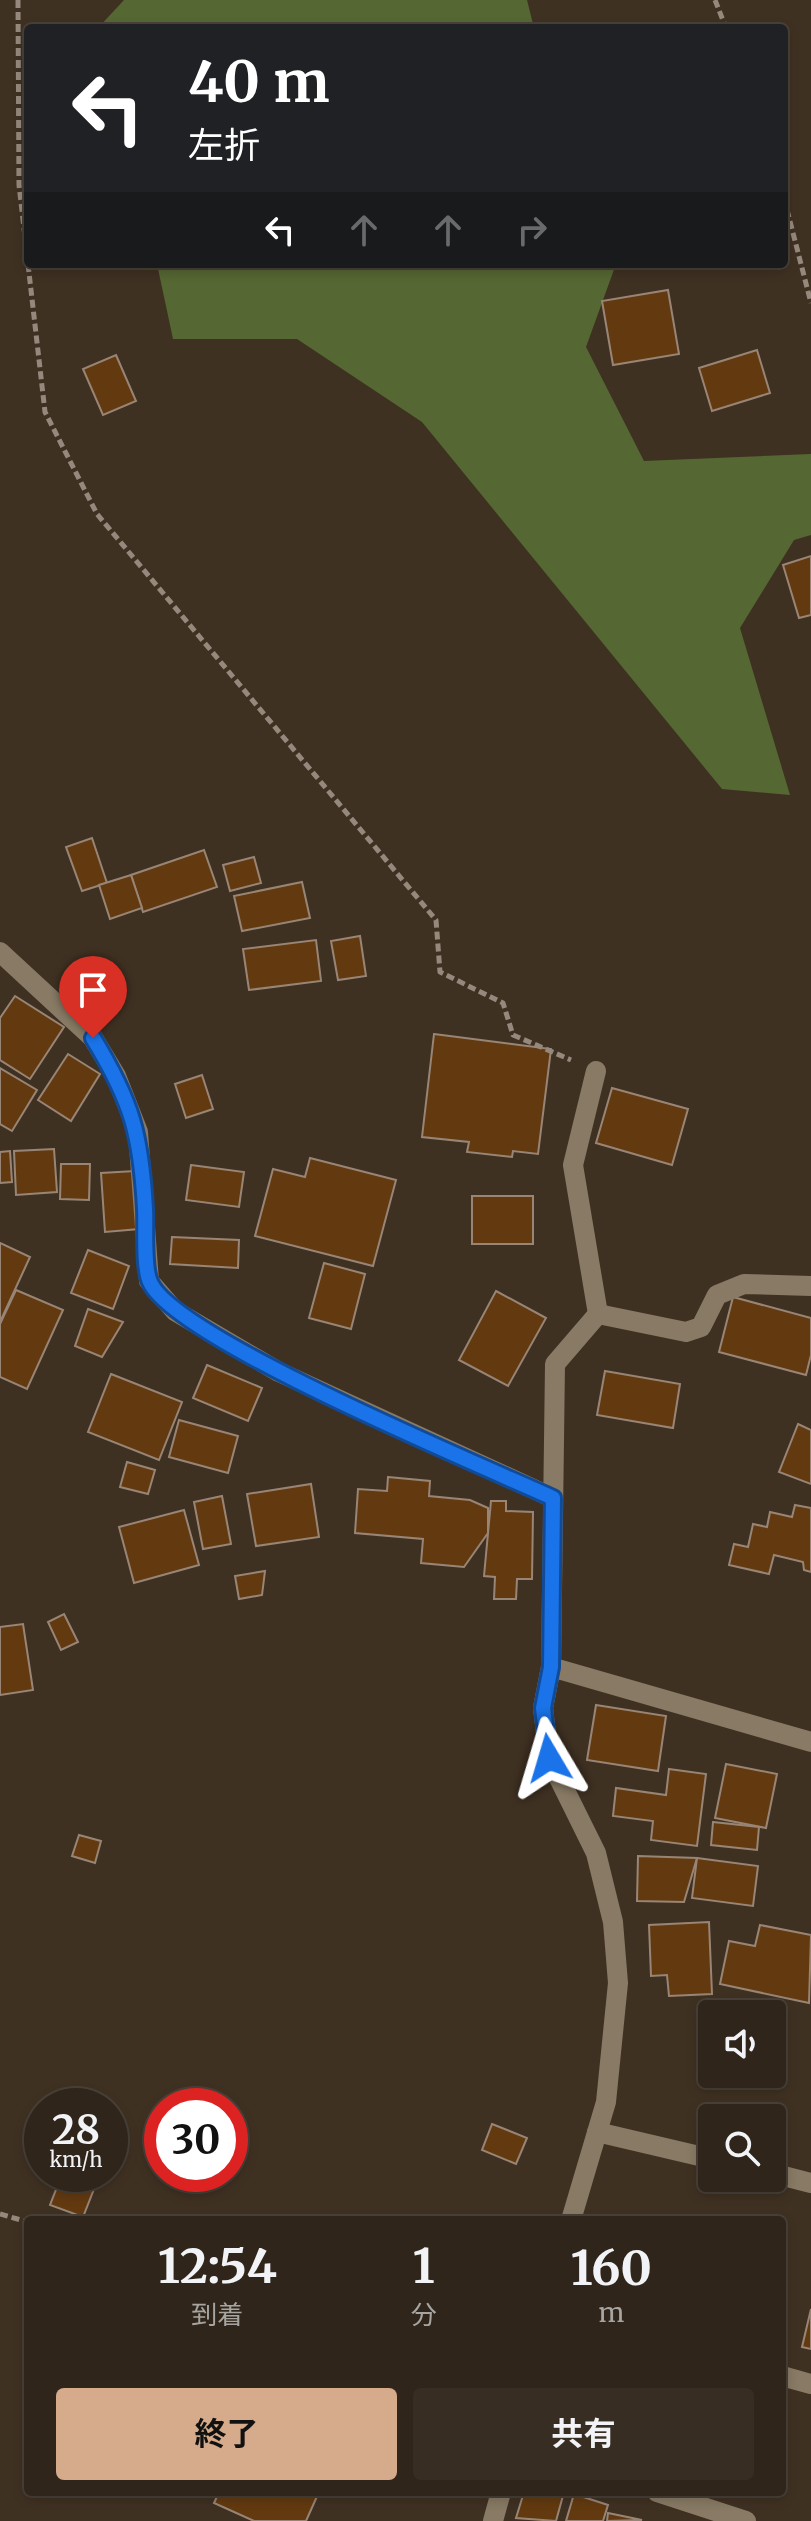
<!DOCTYPE html>
<html lang="ja">
<head>
<meta charset="utf-8">
<style>
  body { margin:0; font-family:Merriweather,"Noto Sans JP",serif; background:#372d23; color:#f1f3f6; height:100vh; display:flex; flex-direction:column; font-size:30px; white-space:nowrap }
  * { box-sizing:border-box; margin:0 }
  p { font-size:26px; color:#a7a5a2 }
  .icon { flex:none; width:44px; height:44px; fill:none; stroke:currentColor; stroke-width:2; stroke-linecap:round; stroke-linejoin:round }
  .map { position:relative; flex:1; overflow:hidden }
  .drawer { position:absolute; left:24px; top:2216px; width:762px; height:280px; display:flex; flex-direction:column; background:#2f251a; border-radius:8px; box-shadow:0 4px 12px #0003,0 0 0 2px #4a4239 }
  .drawer>* { flex:none }
  .top-card { position:absolute; left:24px; top:24px; width:764px; height:244px; border-radius:8px; box-shadow:0 4px 12px #0003,0 0 0 2px #4a4239; background:#202124; color:#fff; overflow:hidden }
  .buttons { position:absolute; left:698px; top:2000px; display:grid; gap:16px }
  .buttons a { display:grid; place-items:center; width:88px; height:88px; border-radius:8px; background:#2f251a; box-shadow:0 4px 12px #0003,0 0 0 2px #4a4239; font-size:40px }
  .speed { position:absolute; left:24px; top:2088px; display:flex; gap:16px; font-size:40px; font-weight:700; text-align:center }
  .speed>* { display:grid; place-content:center; width:104px; height:104px; border-radius:50%; background:#2f251a; box-shadow:0 4px 12px #0003,0 0 0 2px #4a4239; line-height:1 }
  .speed small { font-size:20px; font-weight:400 }
  .speed .limit { border:12px solid #d22; background:#fff; color:#111 }
  .pin { position:absolute; display:grid; place-items:center; width:68px; height:68px; color:#fff; margin:-82px -34px; border-radius:50% 50% 50% 0; rotate:-45deg; box-shadow:0 0 8px #0007 }
  .pin .icon { rotate:45deg }
  .me { position:absolute; width:88px; margin:-44px; rotate:353deg; stroke-linejoin:round; filter:drop-shadow(0 0 6px #0008) }
  .turn { display:flex; align-items:center; gap:28px; height:168px; padding:0 32px; font-size:36px }
  .turn .icon { width:104px; height:104px; stroke-width:2.5 }
  .turn b { display:block; font-size:56px; line-height:68px }
  .lanes { display:flex; align-items:center; height:76px; padding:0 32px; background:#0003; justify-content:center; gap:40px; direction:ltr }
  .lanes .off { opacity:.35 }
  .eta { display:flex; justify-content:space-evenly; align-items:center; height:136px; text-align:center }
  .eta b { font-size:48px; font-weight:700; line-height:56px }
  .button { display:flex; gap:16px; margin-top:auto; padding:16px 32px }
  .button a { flex:1; height:92px; border-radius:8px; background:#d6ab8b; color:#111; font-size:32px; font-weight:700; line-height:92px; text-align:center }
  .button a+a { background:#372d23; color:#f1f3f6 }
  .map>svg:first-child { display:block }
  .forest { fill:#556732 }
  .building { fill:#633a10; stroke:#988576; stroke-width:2 }
  .lines { fill:none; stroke-linecap:round; stroke-linejoin:round }
  .path { stroke:#95897d; stroke-width:5; stroke-dasharray:8 4; stroke-linecap:butt }
  .minor { stroke:#887a64; stroke-width:20 }
  .route-casing { stroke:#114b97; stroke-width:20 }
  .route { stroke:#1a73e8; stroke-width:14 }
</style>
</head>
<body>
<div class="map">
<svg width="811" height="2521" viewBox="0 0 811 2521">
  <rect width="100%" height="100%" fill="#3f3122"/>
  <g class="forest">
    <path d="M124,0H527L534,28H98Z"/>
    <path d="M157,264H616L586,347L644,461L811,454V535L794,540L740,628L790,795L722,789L422,422L297,339H173Z"/>
  </g>
  <g class="building">
    <path d="M668,290L679,354L613,365L602,301Z"/>
    <path d="M757,350L770,393L712,411L699,368Z"/>
    <path d="M116,355L136,401L103,415L83,369Z"/>
    <path d="M811,556V615L799,618L783,565Z"/>
    <path d="M92,838L107,883L82,891L66,847Z"/>
    <path d="M204,850L217,887L143,912L131,875Z"/>
    <path d="M254,857L261,883L230,891L223,865Z"/>
    <path d="M131,875L142,908L110,919L99,885Z"/>
    <path d="M302,882L310,918L242,931L234,896Z"/>
    <path d="M360,936L366,976L338,980L331,941Z"/>
    <path d="M316,940L321,981L249,990L243,949Z"/>
    <path d="M15,996L64,1027L30,1079L0,1060V1018Z"/>
    <path d="M434,1034L551,1049L538,1154L513,1151L512,1157L467,1152L469,1142L422,1137Z"/>
    <path d="M68,1054L100,1074L71,1121L38,1100Z"/>
    <path d="M0,1068L37,1090L12,1131L0,1124Z"/>
    <path d="M202,1075L213,1109L186,1118L175,1084Z"/>
    <path d="M612,1088L688,1109L672,1165L596,1143Z"/>
    <path d="M54,1149L57,1192L16,1195L14,1151Z"/>
    <path d="M10,1151L12,1182L0,1183V1152Z"/>
    <path d="M310,1158L396,1180L373,1266L255,1236L273,1169L305,1177Z"/>
    <path d="M61,1164H90L89,1200L60,1199Z"/>
    <path d="M191,1165L244,1172L239,1207L186,1200Z"/>
    <path d="M135,1171L139,1229L105,1232L101,1173Z"/>
    <rect x="472" y="1196" width="61" height="48"/>
    <path d="M172,1237L239,1240L238,1268L170,1264Z"/>
    <path d="M0,1243L30,1257L0,1322Z"/>
    <path d="M88,1250L129,1266L113,1309L71,1293Z"/>
    <path d="M324,1263L365,1274L351,1329L309,1318Z"/>
    <path d="M16,1290L63,1310L27,1389L0,1377V1324Z"/>
    <path d="M496,1291L546,1318L508,1386L459,1360Z"/>
    <path d="M733,1297L811,1318V1355L806,1375L719,1352Z"/>
    <path d="M88,1309L123,1322L102,1357L75,1346Z"/>
    <path d="M207,1365L262,1388L248,1421L193,1398Z"/>
    <path d="M605,1371L680,1384L673,1428L597,1415Z"/>
    <path d="M111,1374L182,1402L159,1460L88,1432Z"/>
    <path d="M179,1420L238,1436L228,1473L169,1457Z"/>
    <path d="M798,1424L811,1430V1484L779,1472Z"/>
    <path d="M127,1462L155,1470L148,1494L120,1487Z"/>
    <path d="M388,1477L430,1481L429,1496L470,1500L488,1508V1533L464,1567L421,1563L423,1539L355,1533L358,1489L387,1491Z"/>
    <path d="M311,1484L319,1537L256,1546L247,1494Z"/>
    <path d="M222,1496L231,1544L203,1549L194,1502Z"/>
    <path d="M491,1501H506V1511L533,1512L532,1579H517L516,1599H494L495,1577L484,1576Z"/>
    <path d="M795,1505L811,1508V1572L804,1570L803,1562L774,1555L769,1574L729,1565L734,1544L748,1547L753,1524L767,1527L770,1512L792,1517Z"/>
    <path d="M184,1510L199,1565L134,1583L119,1527Z"/>
    <path d="M265,1571L262,1595L239,1599L235,1576Z"/>
    <path d="M64,1614L78,1642L61,1650L48,1622Z"/>
    <path d="M23,1624L33,1690L0,1695V1627Z"/>
    <path d="M596,1705L666,1716L658,1771L587,1760Z"/>
    <path d="M726,1764L777,1774L766,1828L715,1818Z"/>
    <path d="M669,1769L706,1774L697,1846L651,1840L653,1821L613,1816L616,1788L666,1795Z"/>
    <path d="M713,1822L759,1827L757,1850L711,1845Z"/>
    <path d="M79,1835L101,1841L95,1863L72,1856Z"/>
    <path d="M638,1856L697,1858L684,1902L637,1901Z"/>
    <path d="M697,1858L758,1866L753,1906L692,1898Z"/>
    <path d="M709,1922L712,1994L669,1996L667,1975L651,1976L649,1925Z"/>
    <path d="M760,1925L811,1935L809,2003L720,1984L729,1941L755,1946Z"/>
    <path d="M492,2124L527,2138L516,2164L482,2150Z"/>
    <path d="M61,2177L94,2189L83,2217L50,2205Z"/>
    <path d="M811,2309V2349L802,2347Z"/>
    <path d="M219,2492H319L306,2521H254L214,2503Z"/>
    <path d="M524,2492H564L556,2521L516,2518Z"/>
    <path d="M574,2494L608,2505L603,2521H566Z"/>
    <path d="M608,2513L642,2520L607,2521Z"/>
  </g>
  <g class="lines">
    <g class="path">
      <path d="M18,0L19,185L28,263"/>
      <path d="M715,0L726,28"/>
      <path d="M784,198L811,303"/>
      <path d="M28,264L45,412L97,514L436,920L440,972L503,1003L513,1035L571,1060"/>
      <path d="M0,2214L28,2222"/>
    </g>
    <g class="minor">
      <path d="M0,952L93,1038L116,1076L138,1132L149,1281L175,1311L279,1372L553,1498"/>
      <path d="M596,1071L573,1165L598,1314"/>
      <path d="M598,1314L686,1332L701,1327L717,1295L744,1284L811,1286"/>
      <path d="M551,1667L555,1364L598,1314"/>
      <path d="M597,2132L712,2159"/>
      <path d="M772,2173L811,2183"/>
      <path d="M571,2220L606,2102L618,1983L613,1922L596,1853L549,1758L543,1708L551,1667L811,1742"/>
      <path d="M782,2376L811,2384"/>
      <path d="M657,2492L746,2521"/>
      <path d="M493,2521L501,2492"/>
    </g>
  </g>
  <g class="lines">
    <defs>
      <path id="route" d="M93,1038C132,1102 141,1135 145,1209C146,1226 143,1267 150,1282C174,1338 483,1466 553,1498L551,1667L543,1708L549,1758"/>
    </defs>
    <use href="#route" class="route-casing"/>
    <use href="#route" class="route"/>
  </g>
</svg>
<div class="buttons">
<a><svg class="icon" aria-label="sound" viewBox="0 0 24 24"><path d="M4 9h4l5-4v14l-5-4H4zM17 9q2 3 0 6"/></svg></a>
<a><svg class="icon" aria-label="search" viewBox="0 0 24 24"><circle cx="10" cy="10" r="6"/><path d="M15 15l6 6"/></svg></a>
</div>
<div class="speed"><div>28<small>km/h</small></div><div class="limit">30</div></div>
<div class="pin" style="left:93px;top:1038px;background:#d93025"><svg class="icon" aria-label="arrive" viewBox="0 0 24 24"><path d="M6 21V4h12l-3 4 3 4H6"/></svg></div>
<svg class="me" style="left:549px;top:1758px" viewBox="-20 -20 40 40"><path d="M0-17L14 15 0 8-14 15z" fill="#1a73e8" stroke="#fff" stroke-width="4"/></svg>
<div class="top-card">
<div class="turn"><svg class="icon" aria-label="left" viewBox="0 0 24 24"><path d="M17 20v-9H6M10 6l-5 5 5 5"/></svg><div><b>40 m</b>左折</div></div>
<div class="lanes"><svg class="icon" aria-label="left" viewBox="0 0 24 24"><path d="M17 20v-9H6M10 6l-5 5 5 5"/></svg><svg class="icon off" aria-label="ahead" viewBox="0 0 24 24"><path d="M12 20V5M6 11l6-6 6 6"/></svg><svg class="icon off" aria-label="ahead" viewBox="0 0 24 24"><path d="M12 20V5M6 11l6-6 6 6"/></svg><svg class="icon off" aria-label="right" viewBox="0 0 24 24"><path d="M7 20v-9h11M14 6l5 5-5 5"/></svg></div>
</div>
<section class="drawer">
<div class="eta">
<div><b>12:54</b><p>到着</p></div>
<div><b>1</b><p>分</p></div>
<div><b>160</b><p>m</p></div>
</div>
<div class="button"><a>終了</a><a>共有</a></div>
</section>
</div>
</body>
</html>
